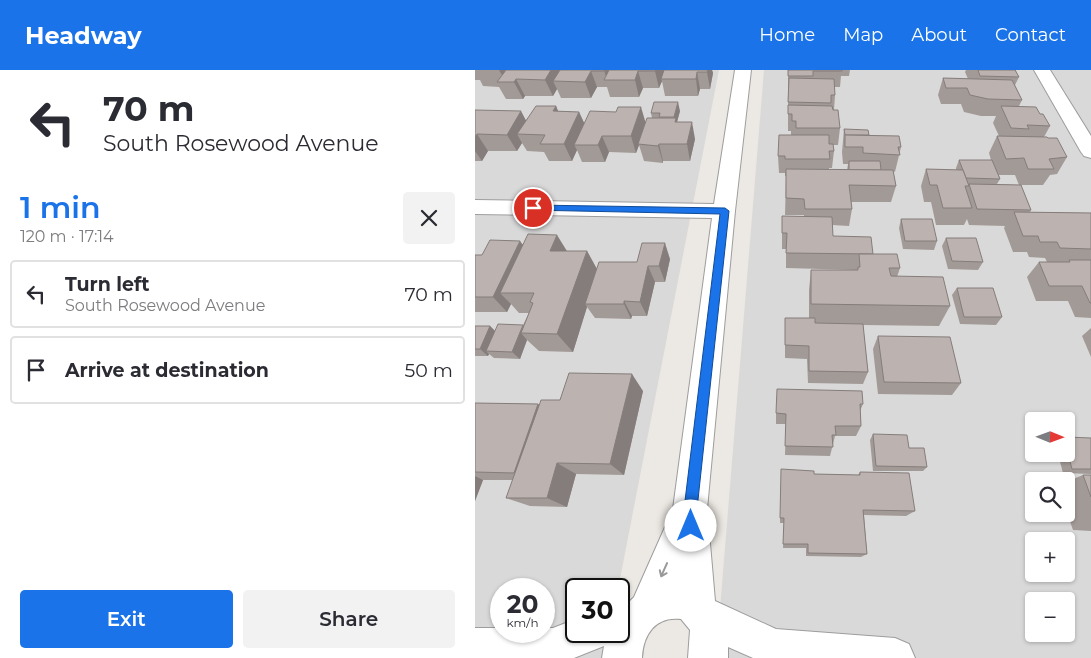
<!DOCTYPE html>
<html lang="en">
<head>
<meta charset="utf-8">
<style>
  body { margin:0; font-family:Montserrat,sans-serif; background:#f2f2f3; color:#2b2b33; height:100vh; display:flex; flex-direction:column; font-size:19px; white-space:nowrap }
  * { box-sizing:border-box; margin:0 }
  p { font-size:16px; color:#7c7c81 }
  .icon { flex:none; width:28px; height:28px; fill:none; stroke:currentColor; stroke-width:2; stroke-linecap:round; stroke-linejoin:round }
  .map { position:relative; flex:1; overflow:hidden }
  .panel { display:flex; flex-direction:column; background:#fff; width:475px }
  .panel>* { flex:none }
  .guide { background:#fff; color:#2b2b33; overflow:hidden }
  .needle { width:32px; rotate:91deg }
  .buttons { position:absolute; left:550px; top:342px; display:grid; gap:10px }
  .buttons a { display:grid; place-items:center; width:50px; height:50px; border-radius:5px; background:#fff; box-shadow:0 1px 4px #0004; font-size:25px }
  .speed { position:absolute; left:15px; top:508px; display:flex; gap:10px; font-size:25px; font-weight:700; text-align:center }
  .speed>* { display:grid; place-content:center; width:65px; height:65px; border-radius:50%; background:#fff; box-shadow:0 1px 4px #0004; line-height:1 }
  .speed small { font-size:12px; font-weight:400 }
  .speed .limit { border:2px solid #111; border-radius:8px; background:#fff; color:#111 }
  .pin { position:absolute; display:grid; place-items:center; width:42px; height:42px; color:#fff; margin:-21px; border:2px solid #fff; border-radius:50%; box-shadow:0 1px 5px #0007 }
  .me { position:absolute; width:55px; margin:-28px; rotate:0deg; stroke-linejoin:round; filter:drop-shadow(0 0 4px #0008) }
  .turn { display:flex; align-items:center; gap:18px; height:105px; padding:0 20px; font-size:22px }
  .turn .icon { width:65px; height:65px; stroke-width:2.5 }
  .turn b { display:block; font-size:35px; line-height:42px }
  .round { display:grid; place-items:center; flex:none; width:52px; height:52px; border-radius:5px; background:#f2f2f3 }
  .head { display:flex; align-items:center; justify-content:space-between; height:85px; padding:0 20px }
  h1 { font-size:30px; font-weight:600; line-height:38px; color:#1a73e8 }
  .action { display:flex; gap:10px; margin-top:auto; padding:10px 20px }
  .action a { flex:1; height:58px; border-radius:5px; background:#1a73e8; color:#fff; font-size:20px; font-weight:600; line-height:58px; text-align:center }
  .action a+a { background:#f2f2f3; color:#2b2b33 }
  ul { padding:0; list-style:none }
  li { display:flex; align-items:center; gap:15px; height:68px; margin:0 10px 8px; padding:0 10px; border:2px solid #e1e1e2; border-radius:5px }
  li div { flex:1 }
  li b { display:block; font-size:19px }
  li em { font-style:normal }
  header { display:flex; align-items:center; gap:30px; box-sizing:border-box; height:70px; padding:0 25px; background:#1a73e8; color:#fff }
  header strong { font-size:24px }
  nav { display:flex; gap:28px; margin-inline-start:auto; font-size:18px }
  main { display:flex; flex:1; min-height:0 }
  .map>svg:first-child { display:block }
  .residential { fill:#dad9d9; fill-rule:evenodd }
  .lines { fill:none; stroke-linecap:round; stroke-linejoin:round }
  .street-casing { stroke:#9d9d9d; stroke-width:2 }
  .street { fill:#fff; fill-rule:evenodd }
  .wall { fill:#a29a97; fill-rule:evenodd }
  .shaded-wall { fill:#847d7b }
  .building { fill:#bcb3b0; stroke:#847d7b }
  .oneway { stroke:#999 }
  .route { fill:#1a73e8; stroke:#114b97 }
</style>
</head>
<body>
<header>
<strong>Headway</strong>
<nav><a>Home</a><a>Map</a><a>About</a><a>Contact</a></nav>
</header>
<main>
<section class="panel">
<div class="guide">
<div class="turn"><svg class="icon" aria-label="left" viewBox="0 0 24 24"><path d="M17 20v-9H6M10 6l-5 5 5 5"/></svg><div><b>70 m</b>South Rosewood Avenue</div></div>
</div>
<div class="head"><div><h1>1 min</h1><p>120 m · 17:14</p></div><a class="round"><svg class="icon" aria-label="close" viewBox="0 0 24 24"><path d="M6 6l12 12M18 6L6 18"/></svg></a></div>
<ul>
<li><svg class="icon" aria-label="left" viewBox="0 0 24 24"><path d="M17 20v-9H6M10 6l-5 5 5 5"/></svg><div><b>Turn left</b><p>South Rosewood Avenue</p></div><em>70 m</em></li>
<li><svg class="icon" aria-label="arrive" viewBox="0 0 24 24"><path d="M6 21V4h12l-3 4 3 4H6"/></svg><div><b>Arrive at destination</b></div><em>50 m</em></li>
</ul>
<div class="action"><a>Exit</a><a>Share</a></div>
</section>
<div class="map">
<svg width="616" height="588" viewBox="0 0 616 588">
  <rect width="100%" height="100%" fill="#ece8e3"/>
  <g class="residential">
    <path d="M0,0H244L143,519H101V561H135L130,588H0ZM26,519H69V561H26Z"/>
    <path d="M289,0H616V588H241ZM559,351H591V384H559ZM559,411H591V444H559ZM559,471H591V504H559ZM559,531H591V564H559Z"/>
  </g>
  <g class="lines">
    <defs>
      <g id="street">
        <path d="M260,0H276L260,141L232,439L240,531L301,559L420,568L434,574L440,588H278L253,577V588H213L215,560L206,549C180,546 168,565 167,588H127L129,576L99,588H0V558H26V561H69V558H78L101,549V561H144V542L159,527L198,439L237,148L0,144V130L239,134Z"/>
        <path d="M559,0H575L616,66V88L609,86L606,82Z"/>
      </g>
    </defs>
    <use href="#street" class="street-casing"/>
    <use href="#street" class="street"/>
  </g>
  <g class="wall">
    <path d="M0,0H237L238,3L235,19H225L223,26H190L187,11L184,18H168L164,27H135L132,17H122L116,28H86L82,19L78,26H50L48,29H31L24,17L8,16L5,10H0Z"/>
    <path d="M313,0H375L374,6H366L365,17H359L360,25L359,40L365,58L363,75H358L359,81L357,98H354V100H372L373,94H368L367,82L369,59L394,65L426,77L420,102L418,101L421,116L416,132H376L377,139L374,156L357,155L358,166L398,184L425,198L422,207L475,236L464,256L388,255L393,302L388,314L333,313L332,289L310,288V248H334V220L336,200H381L311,198V179H307V146H329V145H310L311,106H310V103H304L303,86L316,65V61H313Z"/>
    <path d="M491,0H541V1L544,7L540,15L547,30L544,36L565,44L575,56L569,67L592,87L582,104L575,105L568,115H546L556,140L555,142L616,143V248L600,247L593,231H561L552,207L564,192H572L570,188L554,187L552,182H538L529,158L530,156L494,155L492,149L489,155H461L456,132H449L446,116L451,99L481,100V98L484,90H516L514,83L522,66H524L518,53L521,46H506L489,42L486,34H466L463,25L468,8L493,9L490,2ZM524,105H540L544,115L522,114L525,109Z"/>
    <path d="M81,36L83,41L104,42L109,53L170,52L177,48L176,43L205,41L202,52L220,69L215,91H188V93L169,91L164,75L161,83L134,82L130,92H107L102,80L97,91H74L69,82L52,81L47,73L42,81H13L7,91H0V40L51,50Z"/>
    <path d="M426,149L462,171L459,180L428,179L424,158Z"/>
    <path d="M471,168L508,192L503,200L473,199L467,176Z"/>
    <path d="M48,174L92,181H112L122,199L162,192L195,189L190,212H180L172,246H157L156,249L120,248L112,237L98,282L64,281L52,270L45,289L19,288L14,284L13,286H0V256H15L20,261L48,255L54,243H44L36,234L32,242H0V185H7Z"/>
    <path d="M482,218L527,247L521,255L485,254L477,225Z"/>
    <path d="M616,258V287L607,266Z"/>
    <path d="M403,266L486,313L477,325L403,324L398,279Z"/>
    <path d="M168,321L149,405L101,404L92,437L55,436L31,428L38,410H8L0,431V333L63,334L64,335L85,330Z"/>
    <path d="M388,334L385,341L386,356L381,366H360L355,386L310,385L311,354H301V343Z"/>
    <path d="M398,364L434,378L452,397L448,401H398L395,370Z"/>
    <path d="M616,368V404L588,403L584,388H575L573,384H591Z"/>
    <path d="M385,402L440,441L431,446L389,445L392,484L386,487L331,486V478H308L309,453H305V448L339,404L383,405Z"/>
    <path d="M608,405H616V461L598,460L591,440V412Z"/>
  </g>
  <g class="shaded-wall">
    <path d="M24,0H44L31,12Z"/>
    <path d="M76,0H93L78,11L82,19L78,26L70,10Z"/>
    <path d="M129,0H142L132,10Z"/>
    <path d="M181,0H191L186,9L187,11L184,18L180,1Z"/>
    <path d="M233,0H237L238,3L235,19L232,2Z"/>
    <path d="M116,1L122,17L116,28L110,12Z"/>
    <path d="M163,1L168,18L164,27L160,10Z"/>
    <path d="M222,2L225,19L223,26L221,9Z"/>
    <path d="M41,9L50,26L48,29L39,12Z"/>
    <path d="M203,32L205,41L202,52L205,65L199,47Z"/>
    <path d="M81,36L88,53L78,41Z"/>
    <path d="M166,37L171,54L163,74L164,75L161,83L156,66Z"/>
    <path d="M46,41L55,58L42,64L47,73L42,81L32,65Z"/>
    <path d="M104,42L112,59L99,75L102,80L97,91L89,74Z"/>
    <path d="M217,52L220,69L215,91L212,74Z"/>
    <path d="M2,64L13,81L7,91L0,81V67Z"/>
    <path d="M127,66L134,82L130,92L123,75Z"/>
    <path d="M184,74L188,91V93L183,76Z"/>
    <path d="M82,165L95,186L75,181Z"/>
    <path d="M45,171L57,187L25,223L36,234L32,242L18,227Z"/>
    <path d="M190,173L195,189L190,212L184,196Z"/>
    <path d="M112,181L124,203L110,234L112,237L98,282L82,264Z"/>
    <path d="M173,196L180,212L172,246L165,232Z"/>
    <path d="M149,231L157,246L156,249L149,234Z"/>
    <path d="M48,255L46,263L52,270L45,289L37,282Z"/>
    <path d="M15,256L23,264L11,281L14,284L13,286L5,279Z"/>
    <path d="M157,304L168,321L149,405L135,394Z"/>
    <path d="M63,334L77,345L55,410L39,403Z"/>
    <path d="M82,393L101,404L92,437L72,428Z"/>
    <path d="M0,406L8,410L0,431Z"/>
  </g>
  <g class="building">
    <path d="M31,0H76L70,10L41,9L39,12H22Z"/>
    <path d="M85,0H129V1H116L110,12L78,11Z"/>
    <path d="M134,0H181L180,1H163L160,10H129Z"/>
    <path d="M189,0H233L232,2H222L221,9H186Z"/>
    <path d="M313,0H367V1H338V6H313Z"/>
    <path d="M503,0H540L544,7L505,6Z"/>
    <path d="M314,8L359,9L360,25H356V33L313,32Z"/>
    <path d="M468,8L537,10L547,30L513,29L495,25L492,18H471Z"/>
    <path d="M179,32H203L199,47H184L185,43H176Z"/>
    <path d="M313,35L357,36L358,40H363L365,58H321V51H317V44H313Z"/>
    <path d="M61,36H81L78,41L104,42L89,74H65L70,65L42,64Z"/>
    <path d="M526,36L561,37L565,44H568L575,56L552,55L554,59L536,58Z"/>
    <path d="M143,37H166L156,66H127L123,75H99L115,41L141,42Z"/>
    <path d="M0,40L46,41L32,65L2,64L0,67Z"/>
    <path d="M172,48H201L200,52H217L212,74H184L183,76L163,74Z"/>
    <path d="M369,59L393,60L394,65H370Z"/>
    <path d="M304,65H354V74H358L359,81H354L355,89H310V86H303Z"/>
    <path d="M370,65L424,66L426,77H423L425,85L388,83V77H370Z"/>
    <path d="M522,66L572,67L573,68H582L592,87L574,89L579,99H553L549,88L531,89Z"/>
    <path d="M484,90H517L525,109L491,108Z"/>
    <path d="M374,91H405L406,100H374Z"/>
    <path d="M311,99L418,100L421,116L374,115L377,139H330L329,129L311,128Z"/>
    <path d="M451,99L488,100L494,116H490L497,138H468L462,115H455Z"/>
    <path d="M494,114L546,115L556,140L502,139Z"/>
    <path d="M539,142L616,143V179L585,178L582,172H565L563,166H548Z"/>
    <path d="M307,146L357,147L358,166L396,167L398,184L311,183L312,163H307Z"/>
    <path d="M426,149H457L462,171H430Z"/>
    <path d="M53,164L82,165L75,181H112L82,264L46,263L58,233L55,232L59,223H25Z"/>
    <path d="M471,168H501L508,192L477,191Z"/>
    <path d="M15,170L45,171L18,227H0V185H7Z"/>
    <path d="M167,173H190L184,196H173L165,232L149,231V234H110L124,192H162Z"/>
    <path d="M384,184H422L425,198H414L416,206L468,207L475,236L336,234V200H383V197H385Z"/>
    <path d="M594,190H616V233H615L607,216H574L564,192H595Z"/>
    <path d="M482,218H518L527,247H489Z"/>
    <path d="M310,248H340V253L388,254L393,302L334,301V276L310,275Z"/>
    <path d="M23,254L48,255L37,282L11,281Z"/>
    <path d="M0,256H15L5,279H0Z"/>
    <path d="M403,266L475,267L486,313L409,312Z"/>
    <path d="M94,303L157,304L135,394L82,393L72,428H31L66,330H85Z"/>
    <path d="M302,319L387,321L388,334H385L386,356H360L361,365H357L358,377L310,376L311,344L301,343Z"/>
    <path d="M0,333L63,334L39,403L0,402Z"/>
    <path d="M398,364L432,365L434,378H449L452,397L401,396Z"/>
    <path d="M591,367L616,368V399H597L593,384H584H591Z"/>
    <path d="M306,399L339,401V404L385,405V402L434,403L440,441L388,440L392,484L333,483V474H308L309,448H305Z"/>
    <path d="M608,405H616V427Z"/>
  </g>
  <defs><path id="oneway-shaft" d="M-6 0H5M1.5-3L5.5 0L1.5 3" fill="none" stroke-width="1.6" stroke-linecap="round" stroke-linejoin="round" transform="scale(1.25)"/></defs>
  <use class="oneway" href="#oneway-shaft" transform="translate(189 500) rotate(114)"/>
  <path class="route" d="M58,135L250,138L254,141L222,439L223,456L221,461L216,463L211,461L209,439L245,144L54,140V136Z"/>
</svg>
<div class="buttons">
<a><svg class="needle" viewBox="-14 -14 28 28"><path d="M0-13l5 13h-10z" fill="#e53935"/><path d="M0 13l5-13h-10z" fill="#7c7c81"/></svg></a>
<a><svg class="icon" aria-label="search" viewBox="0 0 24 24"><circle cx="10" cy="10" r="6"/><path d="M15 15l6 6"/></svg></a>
<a>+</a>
<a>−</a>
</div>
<div class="speed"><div>20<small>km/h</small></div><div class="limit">30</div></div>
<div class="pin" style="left:58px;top:138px;background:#d93025"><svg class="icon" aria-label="arrive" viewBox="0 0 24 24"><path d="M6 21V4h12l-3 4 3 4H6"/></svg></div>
<svg class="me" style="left:216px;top:456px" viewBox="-20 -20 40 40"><circle r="19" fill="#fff"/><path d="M0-13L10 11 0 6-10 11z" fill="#1a73e8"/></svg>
</div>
</main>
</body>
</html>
